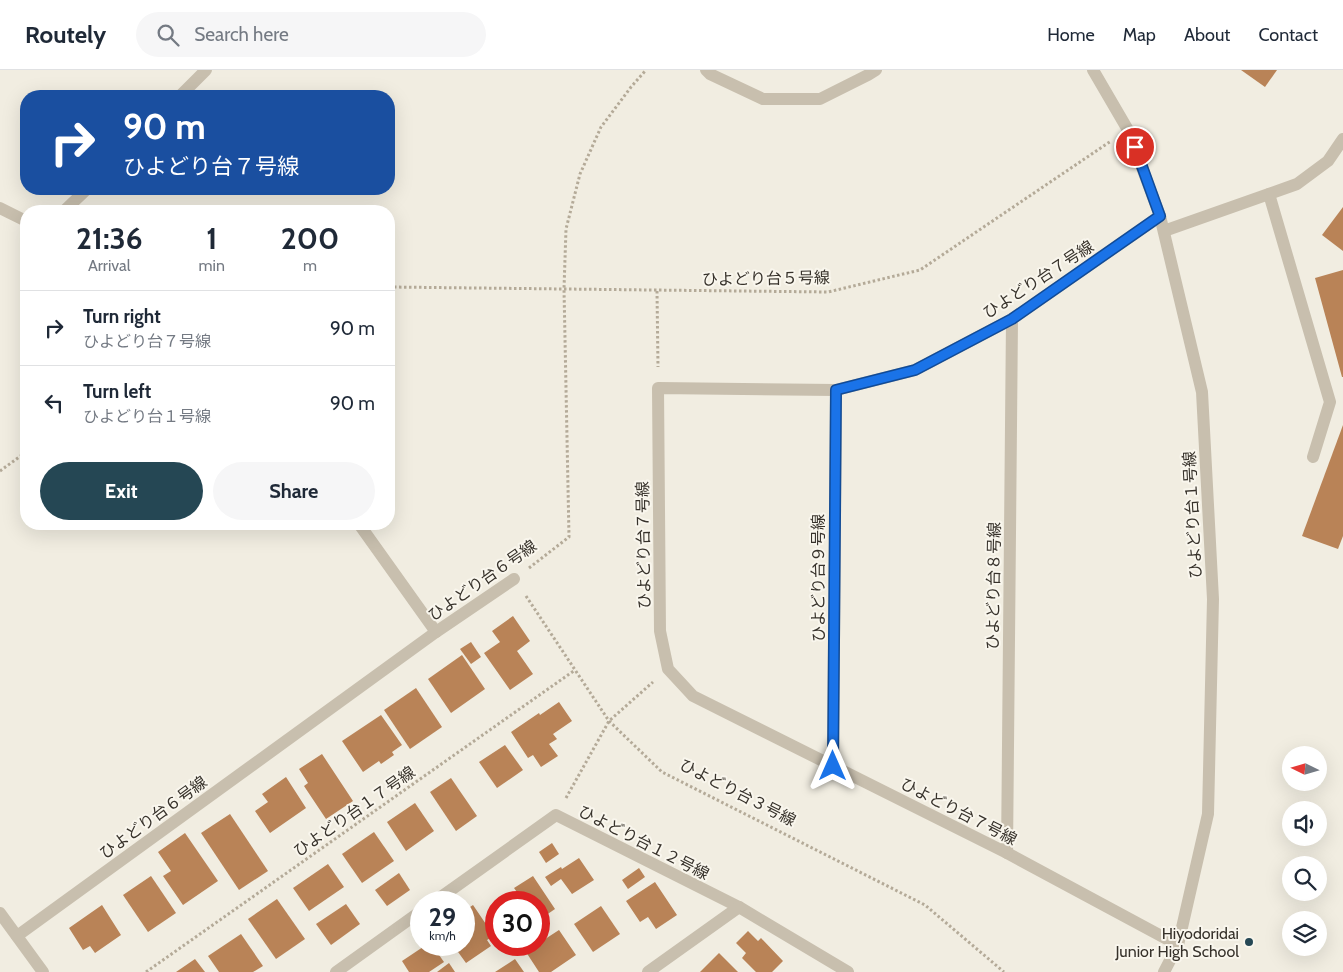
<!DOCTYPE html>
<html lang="en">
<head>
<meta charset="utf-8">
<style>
  body { margin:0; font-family:Cabin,"Noto Sans JP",sans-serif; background:#f6f6f7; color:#1f2937; height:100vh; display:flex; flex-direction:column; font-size:19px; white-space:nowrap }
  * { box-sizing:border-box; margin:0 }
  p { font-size:16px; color:#747a83 }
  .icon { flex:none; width:28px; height:28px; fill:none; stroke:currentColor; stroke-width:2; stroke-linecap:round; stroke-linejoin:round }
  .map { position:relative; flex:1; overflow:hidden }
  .side { position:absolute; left:20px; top:135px; width:375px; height:325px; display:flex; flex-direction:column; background:#fff; border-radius:20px; box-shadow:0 5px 20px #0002 }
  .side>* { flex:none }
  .guide { position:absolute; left:20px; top:20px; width:375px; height:105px; border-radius:20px; box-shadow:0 5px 20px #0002; background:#1a4fa0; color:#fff; overflow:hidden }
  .needle { width:32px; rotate:275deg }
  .fabs { position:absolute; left:1282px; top:676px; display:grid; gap:10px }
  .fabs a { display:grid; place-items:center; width:45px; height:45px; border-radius:50%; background:#fff; box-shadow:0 5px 20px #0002; font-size:25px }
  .speed { position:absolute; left:410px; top:821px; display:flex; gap:10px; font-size:25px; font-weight:700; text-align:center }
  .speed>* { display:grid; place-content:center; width:65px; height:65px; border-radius:50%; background:#fff; box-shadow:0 5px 20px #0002; line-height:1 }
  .speed small { font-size:12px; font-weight:400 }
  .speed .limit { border:8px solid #d22; background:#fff; color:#111 }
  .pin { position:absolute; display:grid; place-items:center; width:42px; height:42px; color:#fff; margin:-21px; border:2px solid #fff; border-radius:50%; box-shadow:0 1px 5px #0007 }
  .me { position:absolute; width:55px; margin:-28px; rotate:0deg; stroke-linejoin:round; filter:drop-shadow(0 0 4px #0008) }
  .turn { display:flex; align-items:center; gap:18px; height:105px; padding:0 20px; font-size:22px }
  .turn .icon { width:65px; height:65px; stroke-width:2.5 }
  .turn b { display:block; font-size:35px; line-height:42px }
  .eta { display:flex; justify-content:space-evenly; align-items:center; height:85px; text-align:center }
  .eta b { font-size:30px; font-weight:700; line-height:35px }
  .cta { display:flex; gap:10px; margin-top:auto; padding:10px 20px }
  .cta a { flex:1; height:58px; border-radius:30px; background:#254754; color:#fff; font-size:20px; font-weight:700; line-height:58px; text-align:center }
  .cta a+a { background:#f6f6f7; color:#1f2937 }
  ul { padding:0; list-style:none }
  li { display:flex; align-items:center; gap:15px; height:75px; padding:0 20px; border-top:1px solid #e0e1e3 }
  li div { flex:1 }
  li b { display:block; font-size:19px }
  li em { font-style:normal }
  header { display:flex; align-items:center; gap:30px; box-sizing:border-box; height:70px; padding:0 25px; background:#fff; border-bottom:1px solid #e0e1e3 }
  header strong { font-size:24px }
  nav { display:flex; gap:28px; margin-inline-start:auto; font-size:18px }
  .search { width:350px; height:45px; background:#f6f6f7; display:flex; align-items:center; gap:12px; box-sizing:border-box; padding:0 18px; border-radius:28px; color:#747a83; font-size:19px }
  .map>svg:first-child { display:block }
  .building { fill:#b98357 }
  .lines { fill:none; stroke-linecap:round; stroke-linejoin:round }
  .path { stroke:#b4aa98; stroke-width:3; stroke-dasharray:2.5 2.5; stroke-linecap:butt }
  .service { stroke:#c8bfae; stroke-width:12 }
  .minor { stroke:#c8bfae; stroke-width:12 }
  .tertiary { stroke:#c8bfae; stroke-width:12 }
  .route-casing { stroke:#114b97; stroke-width:12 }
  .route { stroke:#1a73e8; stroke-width:9 }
  .poi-dot { fill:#254754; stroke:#f9f6ed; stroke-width:2 }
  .labels { text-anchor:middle; stroke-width:4; stroke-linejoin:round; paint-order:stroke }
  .street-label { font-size:16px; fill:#37322b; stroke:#f9f6ed }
  .poi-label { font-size:16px; fill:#37322b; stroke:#f9f6ed; text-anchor:end }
</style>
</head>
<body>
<header>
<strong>Routely</strong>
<div class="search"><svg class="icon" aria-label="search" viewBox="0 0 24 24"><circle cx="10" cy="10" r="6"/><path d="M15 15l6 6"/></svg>Search here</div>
<nav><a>Home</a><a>Map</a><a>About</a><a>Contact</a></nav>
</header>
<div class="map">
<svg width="1343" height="902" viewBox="0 0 1343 902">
  <rect width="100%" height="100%" fill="#f1ede1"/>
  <g class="building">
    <path d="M1241,0H1277L1265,17Z"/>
    <path d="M1343,137V181L1322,165Z"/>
    <path d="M1343,200V307H1342L1315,208Z"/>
    <path d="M1343,355V466L1338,479L1302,466Z"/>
    <path d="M513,546L530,571L517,581L533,604L510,620L484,583L500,572L492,561Z"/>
    <path d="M471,572L481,587L471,594L460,579Z"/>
    <path d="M462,585L485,619L451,643L428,609Z"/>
    <path d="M416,618L442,657L410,679L384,640Z"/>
    <path d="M559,632L572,651L553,664L557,669L549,674L558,686L541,697L533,685L528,688L511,662L539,643L540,645Z"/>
    <path d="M381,645L402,675L392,682L394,685L381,694L379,691L363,702L342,671Z"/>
    <path d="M505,675L523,700L497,718L479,692Z"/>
    <path d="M322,684L353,731L326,749L304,716L308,713L299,699Z"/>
    <path d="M286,707L306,738L270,763L255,741L268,732L262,724Z"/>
    <path d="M451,708L477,746L456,761L430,722Z"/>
    <path d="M415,733L434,761L406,781L387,752Z"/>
    <path d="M230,744L268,801L239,820L201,763Z"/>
    <path d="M374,762L394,791L362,813L342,784Z"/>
    <path d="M185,763L218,811L183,835L163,806L171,801L158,782Z"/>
    <path d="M552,773L559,784L546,793L539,782Z"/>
    <path d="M579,788L594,810L572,824L561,809L551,816L545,807L561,797L562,799Z"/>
    <path d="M328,794L344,817L309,841L293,818Z"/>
    <path d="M639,798L645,807L628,819L622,810Z"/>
    <path d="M399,803L410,820L387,836L375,820Z"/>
    <path d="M151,806L176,843L148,862L123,825Z"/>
    <path d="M533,806L555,839L539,850V832H524L514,818Z"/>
    <path d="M655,812L677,845L656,859L648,847L640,852L626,831Z"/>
    <path d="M512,823L519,832H498Z"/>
    <path d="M277,829L305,869L276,889L248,849Z"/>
    <path d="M346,834L360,854L331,875L316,854Z"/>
    <path d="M102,835L121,865L95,883L90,876L83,880L69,858Z"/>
    <path d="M473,835L494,866L487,870L491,876L466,893L453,875H464V841Z"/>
    <path d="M601,836L620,864L593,882L574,854Z"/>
    <path d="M559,860L576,885L551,902H539L526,882L536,875H539V873Z"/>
    <path d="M748,861L758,871L761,868L783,891L772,902H756L742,888L746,883L736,873Z"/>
    <path d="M241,864L263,896L253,902H219L208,886Z"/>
    <path d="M426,875H432L444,892L429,902H409L402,891Z"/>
    <path d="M719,883L738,902H700Z"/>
    <path d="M195,889L205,902H176Z"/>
    <path d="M515,889L524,902H495L509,893Z"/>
    <path d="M449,893L455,902H437Z"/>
  </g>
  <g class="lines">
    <g class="path">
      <path d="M389,217L828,222L920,200L1111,71"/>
      <path d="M657,221L658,297"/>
      <path d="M0,401L26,382"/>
      <path d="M529,498L569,467L564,219L566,159L580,104L601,57L631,17L646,0"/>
      <path d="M526,526L609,651L662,702L925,835L1004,902"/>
      <path d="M566,728L609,651L653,612"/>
      <path d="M146,902L575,600"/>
    </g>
    <g class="service">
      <path d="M1269,124L1330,332L1313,387"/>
      <path d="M1164,161L1297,114L1328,91L1343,69"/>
    </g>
    <g class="minor">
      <path d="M706,0L710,4L763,29H820L868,5L876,0"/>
      <path d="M180,26L206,0"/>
      <path d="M0,138L26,151"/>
      <path d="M64,141L87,119"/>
      <path d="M1160,146L1012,249L915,300L836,320L658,318L660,561L668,599L693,626L1007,783L1178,875"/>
      <path d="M359,454L436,562"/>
      <path d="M833,696L836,320"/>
      <path d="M1007,783L1012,249"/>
      <path d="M434,832L556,745L739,837L848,902"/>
      <path d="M17,866L436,562L514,509"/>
      <path d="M336,902L421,841"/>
      <path d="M648,902L739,837"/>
    </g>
    <g class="tertiary">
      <path d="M1093,0L1128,60L1160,146L1202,322L1213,529L1208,744L1178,875L1164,902"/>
      <path d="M0,843L43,902"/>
    </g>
  </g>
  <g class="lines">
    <defs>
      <path id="route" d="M833,696L836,320L915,300L1012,249L1160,146L1135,77"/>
    </defs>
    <use href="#route" class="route-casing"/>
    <use href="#route" class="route"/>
  </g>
  <circle class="poi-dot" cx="1249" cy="872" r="5"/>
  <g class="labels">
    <g class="street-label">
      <text transform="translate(766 208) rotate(-1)" y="6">ひよどり台５号線</text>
      <text transform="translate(1038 209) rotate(-33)" y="6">ひよどり台７号線</text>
      <text transform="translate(1192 445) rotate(-93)" y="6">ひよどり台１号線</text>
      <text transform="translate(643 475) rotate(-91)" y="6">ひよどり台７号線</text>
      <text transform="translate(818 508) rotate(-90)" y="6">ひよどり台９号線</text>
      <text transform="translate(482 510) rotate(-35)" y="6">ひよどり台６号線</text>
      <text transform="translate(993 516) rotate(-89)" y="6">ひよどり台８号線</text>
      <text transform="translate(738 722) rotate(27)" y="6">ひよどり台３号線</text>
      <text transform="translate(354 741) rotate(-35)" y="6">ひよどり台１７号線</text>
      <text transform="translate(959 741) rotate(27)" y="6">ひよどり台７号線</text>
      <text transform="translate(153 747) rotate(-36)" y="6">ひよどり台６号線</text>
      <text transform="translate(644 772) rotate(27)" y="6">ひよどり台１２号線</text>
    </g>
    <g class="poi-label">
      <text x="1239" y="869">Hiyodoridai<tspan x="1239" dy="18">Junior High School</tspan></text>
    </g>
  </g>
</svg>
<div class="fabs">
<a><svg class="needle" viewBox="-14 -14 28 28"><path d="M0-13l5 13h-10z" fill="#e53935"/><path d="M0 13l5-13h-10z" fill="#747a83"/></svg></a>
<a><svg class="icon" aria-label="sound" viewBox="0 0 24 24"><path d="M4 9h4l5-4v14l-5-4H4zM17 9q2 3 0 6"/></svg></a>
<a><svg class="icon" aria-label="search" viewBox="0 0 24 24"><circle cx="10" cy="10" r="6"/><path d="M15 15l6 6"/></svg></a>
<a><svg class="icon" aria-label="layers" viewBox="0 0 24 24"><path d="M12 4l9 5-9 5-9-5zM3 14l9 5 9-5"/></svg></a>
</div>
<div class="speed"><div>29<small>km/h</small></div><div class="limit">30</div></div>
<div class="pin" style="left:1135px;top:77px;background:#d93025"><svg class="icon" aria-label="arrive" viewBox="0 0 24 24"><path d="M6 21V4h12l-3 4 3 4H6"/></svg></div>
<svg class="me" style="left:833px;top:696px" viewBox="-20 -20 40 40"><path d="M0-17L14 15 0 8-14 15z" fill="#1a73e8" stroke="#fff" stroke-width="4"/></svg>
<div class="guide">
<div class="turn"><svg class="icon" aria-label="right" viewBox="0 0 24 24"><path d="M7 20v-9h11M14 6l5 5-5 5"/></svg><div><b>90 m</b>ひよどり台７号線</div></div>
</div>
<section class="side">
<div class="eta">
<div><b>21:36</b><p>Arrival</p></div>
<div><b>1</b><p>min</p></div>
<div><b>200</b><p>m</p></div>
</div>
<ul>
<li><svg class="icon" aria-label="right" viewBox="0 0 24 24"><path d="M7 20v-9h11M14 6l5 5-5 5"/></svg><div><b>Turn right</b><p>ひよどり台７号線</p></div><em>90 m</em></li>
<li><svg class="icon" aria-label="left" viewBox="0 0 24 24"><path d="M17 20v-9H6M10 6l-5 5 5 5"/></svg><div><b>Turn left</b><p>ひよどり台１号線</p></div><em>90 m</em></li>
</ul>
<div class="cta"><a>Exit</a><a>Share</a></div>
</section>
</div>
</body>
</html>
